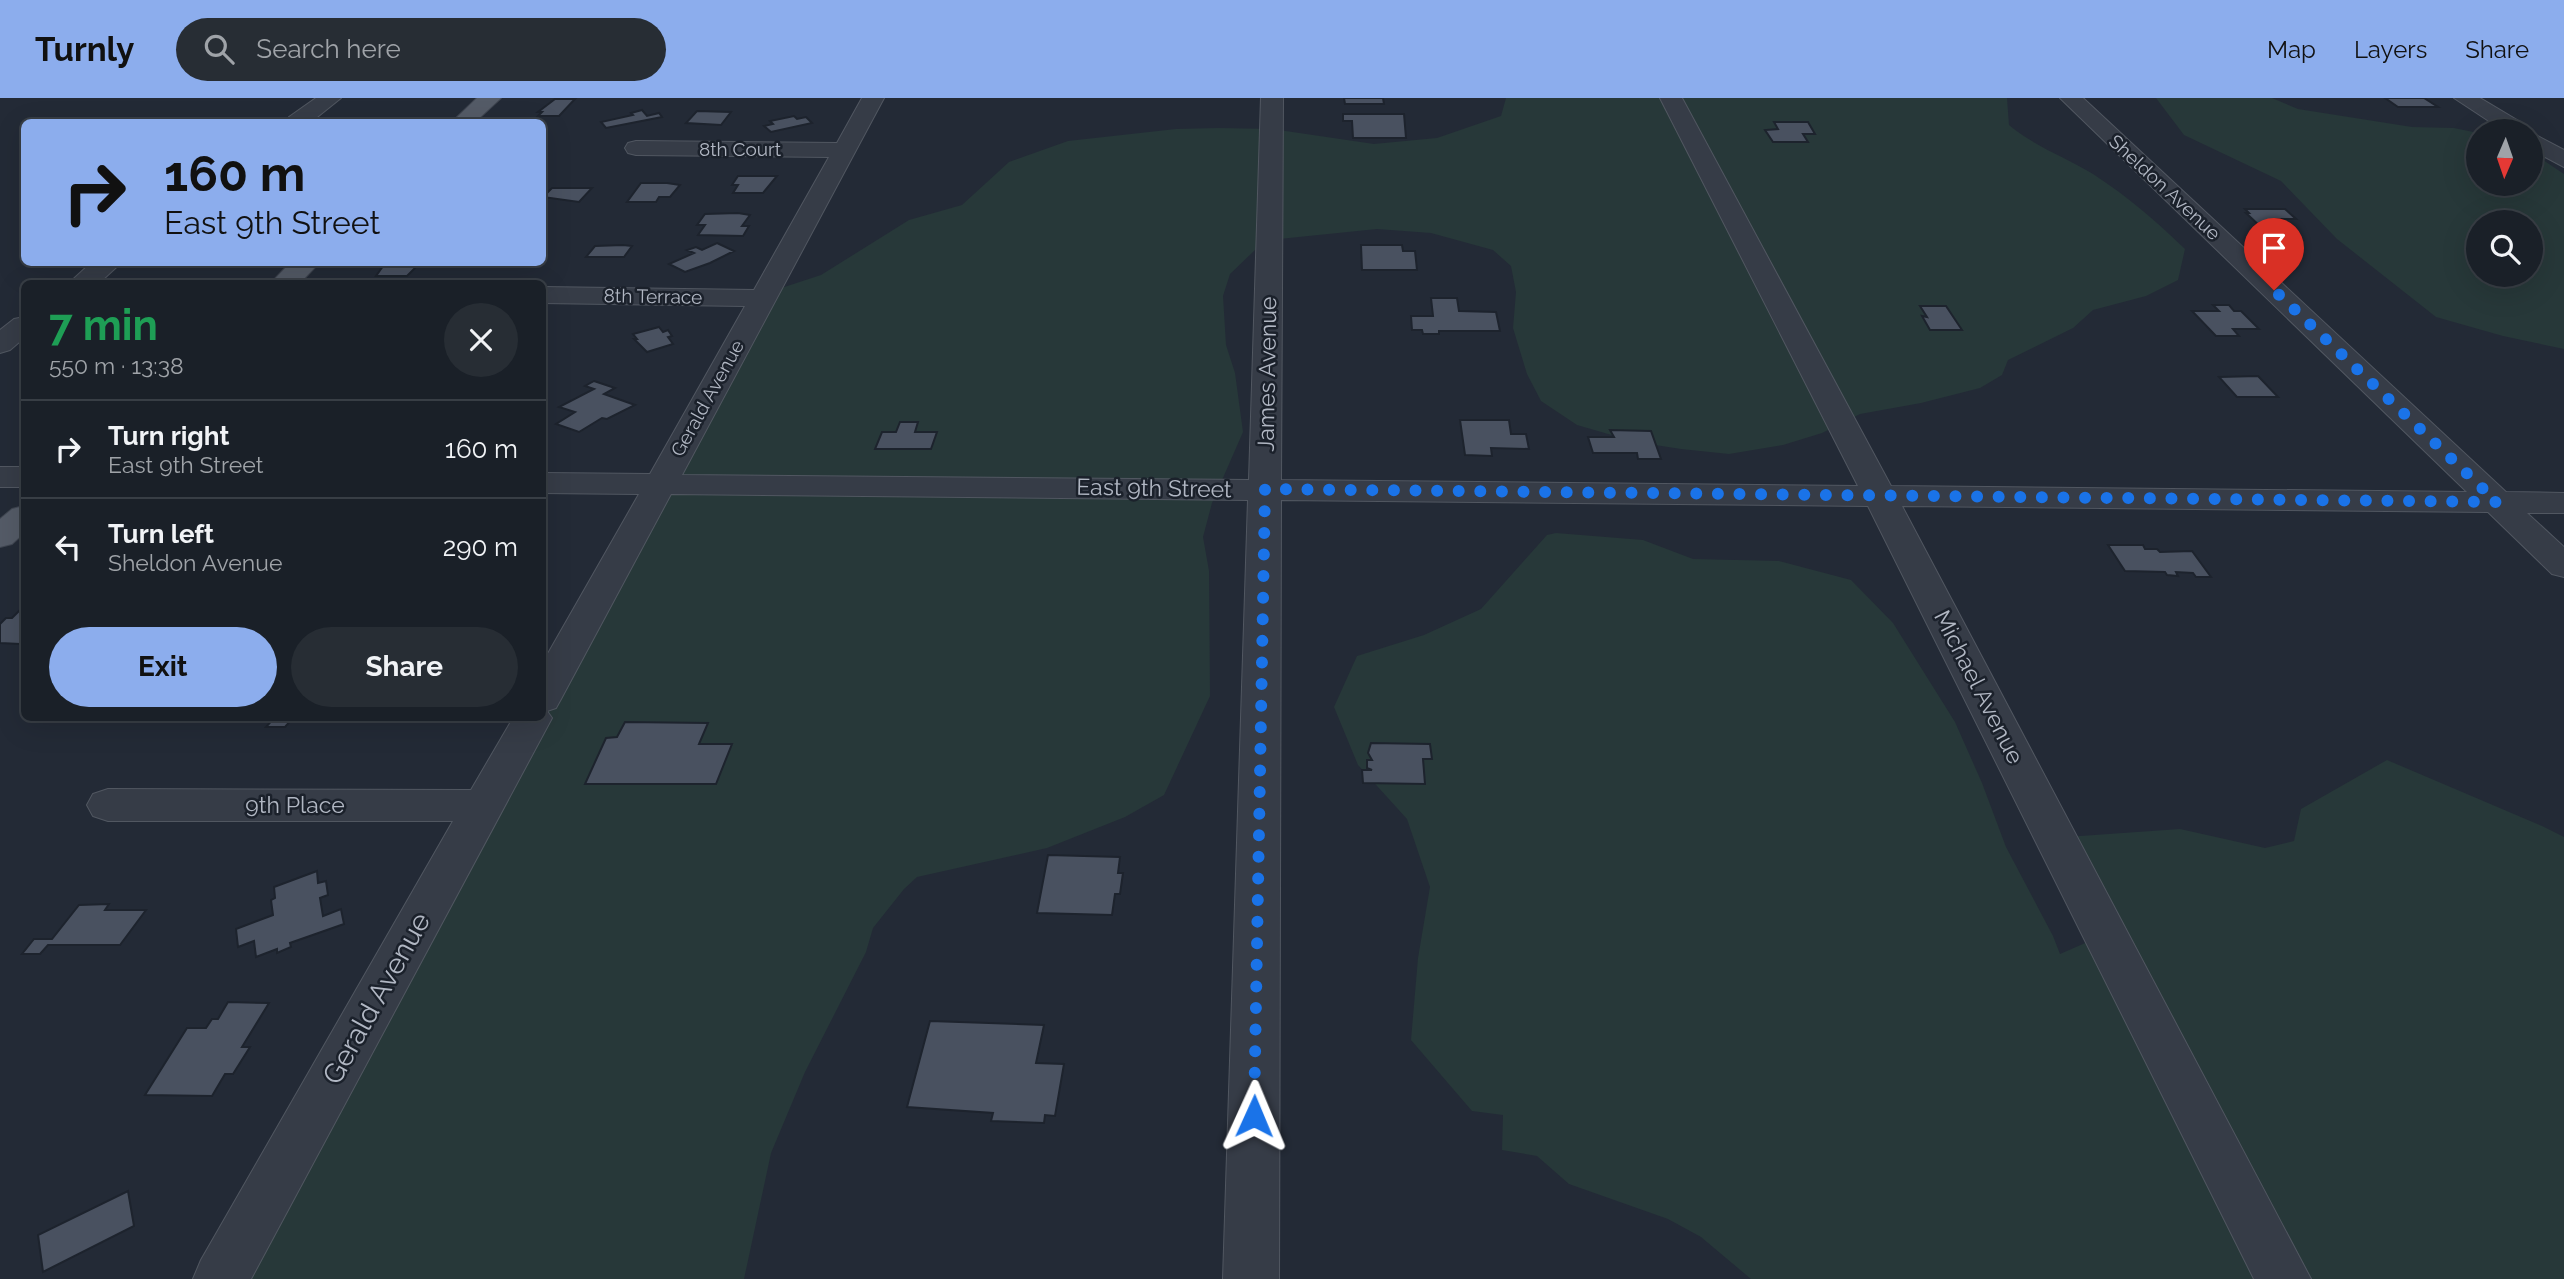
<!DOCTYPE html>
<html lang="en">
<head>
<meta charset="utf-8">
<style>
  body { margin:0; font-family:Raleway,sans-serif; background:#272d34; color:#f1f3f6; height:100vh; display:flex; flex-direction:column; font-size:26px; white-space:nowrap }
  * { box-sizing:border-box; margin:0 }
  p { font-size:23px; color:#9fa3a8 }
  .icon { flex:none; width:38px; height:38px; fill:none; stroke:currentColor; stroke-width:2; stroke-linecap:round; stroke-linejoin:round }
  .map { position:relative; flex:1; overflow:hidden }
  .panel { position:absolute; left:21px; top:182px; width:525px; height:441px; display:flex; flex-direction:column; background:#1a2028; border-radius:10px; box-shadow:0 7px 28px #0002,0 0 0 2px #383e45 }
  .panel>* { flex:none }
  .hud { position:absolute; left:21px; top:21px; width:525px; height:147px; border-radius:10px; box-shadow:0 7px 28px #0002,0 0 0 2px #383e45; background:#8caded; color:#111; overflow:hidden }
  .needle { width:46px; rotate:182deg }
  .controls { position:absolute; left:2466px; top:21px; display:grid; gap:14px }
  .controls a { display:grid; place-items:center; width:77px; height:77px; border-radius:50%; background:#1a2028; box-shadow:0 7px 28px #0002,0 0 0 2px #383e45; font-size:35px }
  .pin { position:absolute; display:grid; place-items:center; width:60px; height:60px; color:#fff; margin:-72px -30px; border-radius:50% 50% 50% 0; rotate:-45deg; box-shadow:0 0 7px #0007 }
  .pin .icon { rotate:45deg }
  .me { position:absolute; width:77px; margin:-38px; rotate:1deg; stroke-linejoin:round; filter:drop-shadow(0 0 5px #0008) }
  .turn { display:flex; align-items:center; gap:24px; height:147px; padding:0 28px; font-size:32px }
  .turn .icon { width:91px; height:91px; stroke-width:2.5 }
  .turn b { display:block; font-size:49px; line-height:60px }
  .round { display:grid; place-items:center; flex:none; width:74px; height:74px; border-radius:37px; background:#272d34 }
  .headline { display:flex; align-items:center; justify-content:space-between; height:119px; padding:0 28px }
  h1 { font-size:42px; font-weight:700; line-height:52px; color:#1e9e55 }
  .button { display:flex; gap:14px; margin-top:auto; padding:14px 28px }
  .button a { flex:1; height:80px; border-radius:42px; background:#8caded; color:#111; font-size:28px; font-weight:700; line-height:80px; text-align:center }
  .button a+a { background:#272d34; color:#f1f3f6 }
  ul { padding:0; list-style:none }
  li { display:flex; align-items:center; gap:21px; height:98px; padding:0 28px; border-top:2px solid #383e45 }
  li div { flex:1 }
  li b { display:block; font-size:26px }
  li em { font-style:normal }
  header { display:flex; align-items:center; gap:42px; box-sizing:border-box; height:98px; padding:0 35px; background:#8caded; color:#111 }
  header strong { font-size:33px }
  nav { display:flex; gap:38px; margin-inline-start:auto; font-size:24px }
  .search { width:490px; height:63px; background:#272d34; display:flex; align-items:center; gap:18px; box-sizing:border-box; padding:0 24px; border-radius:38px; color:#9fa3a8; font-size:26px }
  .map>svg:first-child { display:block }
  .green { fill:#273839; fill-rule:evenodd }
  .building { fill:#495160; stroke:#1d232d; stroke-width:2 }
  .lines { fill:none; stroke-linecap:round; stroke-linejoin:round }
  .minor-casing { stroke:#515761; stroke-width:2 }
  .major-casing { stroke:#3f4550; stroke-width:2 }
  .minor { fill:#363c47; fill-rule:evenodd }
  .major { fill:#545b67; fill-rule:evenodd }
  .route { stroke:#1a73e8; stroke-width:12; stroke-dasharray:0 21.6 }
  .labels { text-anchor:middle; stroke-width:5; stroke-linejoin:round; paint-order:stroke }
  .far-street-label { font-size:19px; fill:#b1b7c3; stroke:#1b212b }
  .street-label { font-size:23px; fill:#b1b7c3; stroke:#1b212b }
  .near-street-label { font-size:28px; fill:#b1b7c3; stroke:#1b212b }
</style>
</head>
<body>
<header>
<strong>Turnly</strong>
<div class="search"><svg class="icon" aria-label="search" viewBox="0 0 24 24"><circle cx="10" cy="10" r="6"/><path d="M15 15l6 6"/></svg>Search here</div>
<nav><a>Map</a><a>Layers</a><a>Share</a></nav>
</header>
<div class="map">
<svg width="2564" height="1181" viewBox="0 0 2564 1181">
  <rect width="100%" height="100%" fill="#232a36"/>
  <g class="green">
    <path d="M1506,0H2007L2009,27C2037,50 2064,58 2093,76C2127,98 2156,123 2185,151L2178,182L2146,198L2093,212L2073,230L2008,262L2002,277L1980,290L1921,305L1860,316L1822,335L1783,347L1729,356L1681,351L1636,344L1577,327L1541,303L1527,276L1513,230L1516,194L1511,168L1493,152L1431,135L1377,131L1279,141L1255,152L1230,176L1223,198L1226,247L1235,275L1243,334L1212,405L1203,439L1209,473L1210,598L1164,697L1125,719L1047,750L917,779L904,791L873,830L866,854L805,974L771,1055L744,1181H217L528,620H542L763,196L821,177L909,122L962,107L1009,64L1068,43L1176,31L1218,30L1272,31L1374,46L1437,40L1501,18Z"/>
    <path d="M2156,0H2272L2298,11L2412,29L2454,30L2478,35V86H2530L2531,54L2564,76V251L2503,238L2436,219L2337,141L2281,83L2184,37ZM2478,124H2530V177H2478Z"/>
    <path d="M1556,435L1643,442L1693,461L1779,463L1851,482L1893,525L1955,624L1982,685L2006,749L2053,838L2060,856L2115,832L2066,739L2180,731L2265,750L2294,743L2301,711L2387,662L2542,728L2564,739V1181H1751L1701,1139L1668,1121L1569,1086L1537,1058L1502,1052L1503,1017L1472,1013L1411,942L1418,860L1430,789L1407,721L1358,667L1334,609L1357,558L1424,537L1481,511L1547,437Z"/>
  </g>
  <g class="building">
    <path d="M1344,0H1383L1384,6H1345Z"/>
    <path d="M2385,0H2424L2438,9H2398Z"/>
    <path d="M555,1H575L559,18H538L542,14H538Z"/>
    <path d="M642,12L647,18L659,15L662,19L606,30L601,24L633,17L631,15Z"/>
    <path d="M697,13L731,14L721,27L686,25Z"/>
    <path d="M1343,16H1404L1406,40H1353L1352,23H1343Z"/>
    <path d="M794,18L797,21L806,19L812,25L771,34L764,28L773,26L770,23Z"/>
    <path d="M1774,24H1808L1815,36H1803L1808,44H1773L1765,32L1778,31Z"/>
    <path d="M738,78H777L763,95H733L738,87H732Z"/>
    <path d="M641,85H667L680,87L670,99H659L656,104H627Z"/>
    <path d="M552,90H592L579,104L543,99Z"/>
    <path d="M2245,111H2285L2296,121H2276L2287,131H2263L2246,115H2249Z"/>
    <path d="M738,115L750,117L742,128H749L743,138L698,137L705,127H697L705,116Z"/>
    <path d="M717,145L734,153L710,165L685,174L669,166L694,155L687,152L696,149L702,152Z"/>
    <path d="M1361,147H1402L1403,153H1415L1417,172H1362Z"/>
    <path d="M595,148L623,147L632,148L624,159H586Z"/>
    <path d="M386,164H421L407,178H376Z"/>
    <path d="M1431,200H1457L1459,213L1496,214L1500,233H1439V236H1423L1422,232H1412L1411,218H1433Z"/>
    <path d="M2213,207H2229L2234,213H2241L2259,231H2233L2239,238H2216L2192,213H2219Z"/>
    <path d="M1920,208H1946L1962,232H1930L1922,218L1927,219Z"/>
    <path d="M659,229L663,234L668,232L672,238L668,239L673,246L647,254L634,241H637L633,236Z"/>
    <path d="M2258,278L2278,299H2237L2219,279Z"/>
    <path d="M594,283L615,290L604,296L635,307L607,321L602,320L579,334L556,326L575,314L559,309L594,291L585,288Z"/>
    <path d="M1460,322H1509L1511,336H1526L1529,351L1491,350L1492,358L1465,357Z"/>
    <path d="M900,324H918L915,334H937L931,351H875L882,334H896Z"/>
    <path d="M1610,332L1651,333L1661,361H1638L1637,355H1593L1588,339H1614Z"/>
    <path d="M2108,447H2143L2145,451H2157L2160,454L2192,453L2211,479H2196L2193,475L2176,474L2178,478L2167,477L2165,474L2125,473Z"/>
    <path d="M24,508V541L20,546L0,545V526L6,520H12Z"/>
    <path d="M274,620H293L285,629H266Z"/>
    <path d="M625,624L708,625L699,646H732L716,686H585L606,640L617,639Z"/>
    <path d="M1371,645L1430,646L1432,661H1423L1425,686L1363,685L1362,672H1372L1367,670V662H1372L1368,655Z"/>
    <path d="M1048,757L1120,759L1118,775H1123L1120,796H1115L1112,817L1037,815Z"/>
    <path d="M317,773L318,785L326,783L328,797L320,800L323,818L341,811L344,826L290,845L291,849L277,855V851L256,859L254,843L238,849L236,831L273,817L271,802L275,800L274,789Z"/>
    <path d="M109,806L105,812H146L120,847H48L40,856H22L34,841H52L79,807Z"/>
    <path d="M228,904L269,905L242,949H250L233,976H225L212,998L145,997L187,930H206L212,921H218Z"/>
    <path d="M930,923L1044,927L1036,965L1064,966L1055,1018L1045,1017L1044,1025L991,1023L993,1015L907,1009Z"/>
    <path d="M128,1093L134,1128L43,1174L38,1137Z"/>
  </g>
  <g class="lines">
    <defs>
      <g id="minor">
        <path d="M316,0H341L311,24H286L289,19Z"/>
        <path d="M862,0H884L682,377L1249,382L1261,0H1283L1281,382L1858,388L1660,0H1682L1891,388L2467,394L2060,0H2083L2506,394L2564,395V415H2527L2564,449V479L2552,476L2488,414L1902,408L2311,1181H2254L1868,408L1281,402L1279,1181H1223L1248,402L671,396L561,601L556,610L547,613L552,620L251,1181H193L201,1162L453,723H108L93,718L87,707L93,696L108,691L471,692L513,620H542V566L639,396L542,395V375L650,376L745,208L542,205V189L754,192L829,59L636,57L628,55L625,50L628,45L636,43L837,45Z"/>
        <path d="M2454,0H2480L2527,28L2530,33H2504Z"/>
        <path d="M2530,34L2564,52V69L2530,51Z"/>
        <path d="M92,164H122L98,186H68Z"/>
        <path d="M24,219V240L10,252L0,255V232L14,221Z"/>
        <rect x="0" y="369" width="24" height="20"/>
      </g>
      <g id="major">
        <path d="M477,0H501L475,24H452Z"/>
        <path d="M291,164H320L299,186H270Z"/>
        <path d="M24,408V435L12,446L0,449V421L12,411Z"/>
      </g>
    </defs>
    <use href="#minor" class="minor-casing"/>
    <use href="#major" class="major-casing"/>
    <use href="#minor" class="minor"/>
    <use href="#major" class="major"/>
  </g>
  <g class="lines">
    <path class="route" d="M1254,1018L1265,391L2497,404L2274,192"/>
  </g>
  <g class="labels">
    <g class="far-street-label">
      <text x="740" y="58">8th Court</text>
      <text transform="translate(2165 89) rotate(43)" y="7">Sheldon Avenue</text>
      <text transform="translate(653 198) rotate(1)" y="7">8th Terrace</text>
      <text transform="translate(707 300) rotate(-61)" y="7">Gerald Avenue</text>
    </g>
    <g class="street-label">
      <text transform="translate(1267 276) rotate(-89)" y="8">James Avenue</text>
      <text transform="translate(1154 390) rotate(1)" y="8">East 9th Street</text>
      <text transform="translate(1979 589) rotate(63)" y="8">Michael Avenue</text>
      <text x="295" y="715">9th Place</text>
    </g>
    <g class="near-street-label">
      <text transform="translate(376 900) rotate(-61)" y="10">Gerald Avenue</text>
    </g>
  </g>
</svg>
<div class="controls">
<a><svg class="needle" viewBox="-14 -14 28 28"><path d="M0-13l5 13h-10z" fill="#e53935"/><path d="M0 13l5-13h-10z" fill="#9fa3a8"/></svg></a>
<a><svg class="icon" aria-label="search" viewBox="0 0 24 24"><circle cx="10" cy="10" r="6"/><path d="M15 15l6 6"/></svg></a>
</div>
<div class="pin" style="left:2274px;top:192px;background:#d93025"><svg class="icon" aria-label="arrive" viewBox="0 0 24 24"><path d="M6 21V4h12l-3 4 3 4H6"/></svg></div>
<svg class="me" style="left:1254px;top:1018px" viewBox="-20 -20 40 40"><path d="M0-17L14 15 0 8-14 15z" fill="#1a73e8" stroke="#fff" stroke-width="4"/></svg>
<div class="hud">
<div class="turn"><svg class="icon" aria-label="right" viewBox="0 0 24 24"><path d="M7 20v-9h11M14 6l5 5-5 5"/></svg><div><b>160 m</b>East 9th Street</div></div>
</div>
<section class="panel">
<div class="headline"><div><h1>7 min</h1><p>550 m · 13:38</p></div><a class="round"><svg class="icon" aria-label="close" viewBox="0 0 24 24"><path d="M6 6l12 12M18 6L6 18"/></svg></a></div>
<ul>
<li><svg class="icon" aria-label="right" viewBox="0 0 24 24"><path d="M7 20v-9h11M14 6l5 5-5 5"/></svg><div><b>Turn right</b><p>East 9th Street</p></div><em>160 m</em></li>
<li><svg class="icon" aria-label="left" viewBox="0 0 24 24"><path d="M17 20v-9H6M10 6l-5 5 5 5"/></svg><div><b>Turn left</b><p>Sheldon Avenue</p></div><em>290 m</em></li>
</ul>
<div class="button"><a>Exit</a><a>Share</a></div>
</section>
</div>
</body>
</html>
